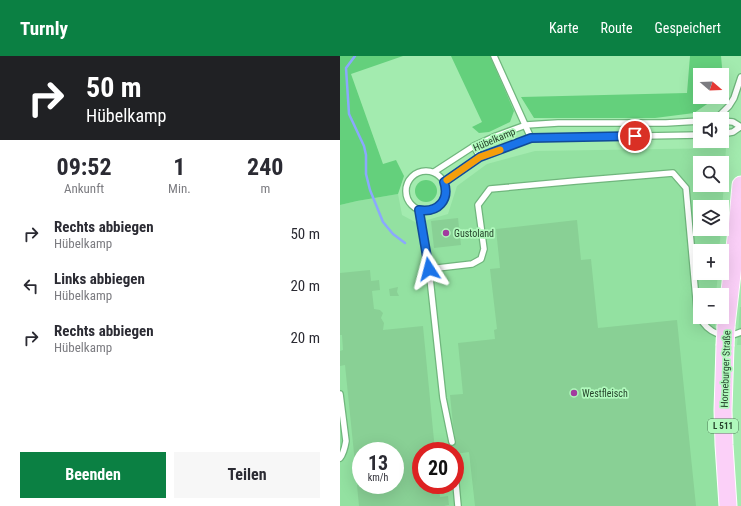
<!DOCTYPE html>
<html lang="de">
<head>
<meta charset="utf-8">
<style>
  body { margin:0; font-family:"Roboto Condensed",sans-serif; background:#f7f7f7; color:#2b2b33; height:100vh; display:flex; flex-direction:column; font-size:15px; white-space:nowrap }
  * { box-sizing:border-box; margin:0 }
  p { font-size:13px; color:#7c7c81 }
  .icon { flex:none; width:22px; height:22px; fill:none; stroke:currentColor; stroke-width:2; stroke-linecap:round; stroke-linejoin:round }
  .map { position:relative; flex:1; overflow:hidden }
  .panel { display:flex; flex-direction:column; background:#fff; width:340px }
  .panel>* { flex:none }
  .top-card { background:#202124; color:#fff; overflow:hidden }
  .needle { width:26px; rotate:109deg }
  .buttons { position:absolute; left:353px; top:12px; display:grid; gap:8px }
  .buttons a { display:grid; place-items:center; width:36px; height:36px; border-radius:0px; background:#fff; box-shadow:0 4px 16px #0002; font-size:20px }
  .speed { position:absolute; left:12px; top:386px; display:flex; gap:8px; font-size:20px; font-weight:700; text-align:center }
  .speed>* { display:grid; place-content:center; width:52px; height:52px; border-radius:50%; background:#fff; box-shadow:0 4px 16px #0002; line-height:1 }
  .speed small { font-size:10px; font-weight:400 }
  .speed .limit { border:6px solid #d22; background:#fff; color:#111 }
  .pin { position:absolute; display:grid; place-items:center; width:34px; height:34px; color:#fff; margin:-17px; border:2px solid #fff; border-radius:50%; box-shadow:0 1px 4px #0007 }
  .me { position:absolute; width:44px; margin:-22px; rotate:351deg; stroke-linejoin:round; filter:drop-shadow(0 0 3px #0008) }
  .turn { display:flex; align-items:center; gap:14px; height:84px; padding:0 20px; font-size:18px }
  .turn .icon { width:52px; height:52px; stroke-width:2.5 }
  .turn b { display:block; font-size:28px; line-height:34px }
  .eta { display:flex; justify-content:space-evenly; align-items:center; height:68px; text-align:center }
  .eta b { font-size:24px; font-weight:700; line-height:28px }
  .button { display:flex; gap:8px; margin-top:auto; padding:8px 20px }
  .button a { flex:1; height:46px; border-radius:0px; background:#0b8043; color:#fff; font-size:16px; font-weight:700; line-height:46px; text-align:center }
  .button a+a { background:#f7f7f7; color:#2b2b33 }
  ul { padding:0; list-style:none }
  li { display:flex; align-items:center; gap:12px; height:52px; padding:0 20px }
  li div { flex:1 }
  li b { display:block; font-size:15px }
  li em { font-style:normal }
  header { display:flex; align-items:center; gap:24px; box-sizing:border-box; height:56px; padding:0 20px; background:#0b8043; color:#fff }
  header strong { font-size:19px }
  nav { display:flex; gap:22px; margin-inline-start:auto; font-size:14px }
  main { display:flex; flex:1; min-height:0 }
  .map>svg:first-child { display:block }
  .built { fill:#93e1a1; fill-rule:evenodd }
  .green { fill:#64d07c }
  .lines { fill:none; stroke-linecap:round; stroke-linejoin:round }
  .stream { stroke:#8ba8fd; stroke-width:2.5 }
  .building { fill:#89d095 }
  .service-casing { stroke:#70b67d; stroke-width:8 }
  .primary-casing { stroke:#fff; stroke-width:19 }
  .service { stroke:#fff; stroke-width:5.5 }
  .primary { stroke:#fbd0f8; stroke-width:17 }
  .primary-bridge-casing { stroke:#fff; stroke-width:19; stroke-linecap:butt }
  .primary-bridge { stroke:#fbd0f8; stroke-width:17 }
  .route-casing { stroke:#114b97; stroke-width:10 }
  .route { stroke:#1a73e8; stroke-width:7 }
  .slow { stroke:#f59e0b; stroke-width:7 }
  .poi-dot { fill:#a23b9f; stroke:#b0f9bc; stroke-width:1.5 }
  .labels { text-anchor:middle; stroke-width:3.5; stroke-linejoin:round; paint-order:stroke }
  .shield { fill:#b0f9bc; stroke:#4f7a57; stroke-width:1 }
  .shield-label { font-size:9px; font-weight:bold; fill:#26442c }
  .street-label { font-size:10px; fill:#26442c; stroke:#b0f9bc }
  .poi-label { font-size:10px; fill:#26442c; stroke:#b0f9bc; text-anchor:start }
</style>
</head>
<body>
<header>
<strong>Turnly</strong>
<nav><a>Karte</a><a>Route</a><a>Gespeichert</a></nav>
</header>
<main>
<section class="panel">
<div class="top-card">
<div class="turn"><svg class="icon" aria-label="right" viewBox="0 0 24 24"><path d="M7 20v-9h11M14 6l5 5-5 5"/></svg><div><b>50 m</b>Hübelkamp</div></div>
</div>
<div class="eta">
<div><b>09:52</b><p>Ankunft</p></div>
<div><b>1</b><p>Min.</p></div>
<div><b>240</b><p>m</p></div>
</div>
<ul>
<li><svg class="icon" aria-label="right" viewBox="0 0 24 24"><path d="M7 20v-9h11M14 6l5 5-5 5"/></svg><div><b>Rechts abbiegen</b><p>Hübelkamp</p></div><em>50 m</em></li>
<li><svg class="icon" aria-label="left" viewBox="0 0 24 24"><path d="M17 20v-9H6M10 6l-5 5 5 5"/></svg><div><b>Links abbiegen</b><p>Hübelkamp</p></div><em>20 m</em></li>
<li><svg class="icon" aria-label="right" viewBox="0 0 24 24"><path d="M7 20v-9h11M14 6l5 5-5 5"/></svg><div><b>Rechts abbiegen</b><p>Hübelkamp</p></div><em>20 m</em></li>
</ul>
<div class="button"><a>Beenden</a><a>Teilen</a></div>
</section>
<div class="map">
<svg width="401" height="450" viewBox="0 0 401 450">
  <rect width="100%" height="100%" fill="#a3ebaf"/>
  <g class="built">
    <path d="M386,92L382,157V151H360V173H381L379,195H360V217H378L376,239H360V261H375V391L381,450H0V149L17,145L58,138L62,159L77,167L108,158L117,130L147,108L195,95ZM360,107H382V129H360ZM21,395H55V429H21ZM81,395H115V429H81Z"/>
    <path d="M400,251H401V289H397Z"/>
  </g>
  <g class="green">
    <path d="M0,0H63L11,18L43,108L56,104L64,120L58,138L17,145L0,149Z"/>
    <path d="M111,0H150L174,55L170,66L149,76L139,77L132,71L142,66Z"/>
    <path d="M350,0H381L383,22L382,24V19H360V41H374L373,44L354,57L315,62H194L181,41L347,37Z"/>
    <circle cx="86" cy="135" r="11"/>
  </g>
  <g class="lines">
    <path class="stream" d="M15,0L6,12L9,58L24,90L26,99V118L30,134L43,166L53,178L65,187"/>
  </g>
  <g class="building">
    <path d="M118,162L121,189L94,192L91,165Z"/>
    <path d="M237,164L241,204L251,203L258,272L337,264L356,450H135L129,396L115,398V395H96V390L109,389L112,390L114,389L116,387L113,369L110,339L123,338L118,287L155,283L154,274L157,273L150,213L160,212L156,173Z"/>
    <path d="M30,214L31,225L39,224L40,234L32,235L34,253L40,254L43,257L41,262L44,267L43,274L83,270L95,395H81V429H99L100,441L108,440L109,449L104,450H19L17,429H55V395H21V417H16L5,309L0,310V295L3,294L2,279H0V217Z"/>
    <path d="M58,231L57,236L59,240H50L49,233Z"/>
  </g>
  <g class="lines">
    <defs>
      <g id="service">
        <path d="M154,0L191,82"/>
        <path d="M376,63L389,50L394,42L401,21"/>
        <path d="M382,65L393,66L401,71"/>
        <path d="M382,78L393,76L400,71"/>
        <path d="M134,90L140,101"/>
        <circle cx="86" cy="135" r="20"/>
        <path d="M94,116L134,90L156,80L186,69L218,67H326L360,65"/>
        <path d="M104,126L140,101L191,82L360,79"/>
        <path d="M79,154L89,213"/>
        <path d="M360,261C367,277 385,284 401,276"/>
        <path d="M0,338L6,385C5,391 4,397 0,402"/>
        <path d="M112,386L103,342L89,213L132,208L141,203L144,193L138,149L150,133L236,125L333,117L346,132L357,254L360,261"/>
        <path d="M115,417L118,450"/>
      </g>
      <g id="primary">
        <path d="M386,270L397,174L401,129"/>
        <path d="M385,290L383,354L384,389L388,450"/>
      </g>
    </defs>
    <use href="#service" class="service-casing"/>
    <use href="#primary" class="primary-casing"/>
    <use href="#service" class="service"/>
    <use href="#primary" class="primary"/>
    <defs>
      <path id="primary-bridge" d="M385,290L386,270"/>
    </defs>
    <use href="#primary-bridge" class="primary-bridge-casing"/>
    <use href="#primary-bridge" class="primary-bridge"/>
  </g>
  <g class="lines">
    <defs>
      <path id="route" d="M89,213L79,154C98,157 110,144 104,126L140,101L191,82L295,80"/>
    </defs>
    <use href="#route" class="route-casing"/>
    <use href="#route" class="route"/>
    <path class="slow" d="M107,124L140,101L160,94"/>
  </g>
  <g class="poi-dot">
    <circle cx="106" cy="177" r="4"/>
    <circle cx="234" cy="337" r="4"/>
  </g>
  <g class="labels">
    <rect class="shield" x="368" y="363" width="30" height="14" rx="3"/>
    <g class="shield-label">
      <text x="383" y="373">L 511</text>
    </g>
    <g class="street-label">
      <text transform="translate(154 83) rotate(-23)" y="4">Hübelkamp</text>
      <text transform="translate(385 313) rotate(-88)" y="4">Horneburger Straße</text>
    </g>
    <g class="poi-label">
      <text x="114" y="181">Gustoland</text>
      <text x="242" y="341">Westfleisch</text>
    </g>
  </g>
</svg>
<div class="buttons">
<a><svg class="needle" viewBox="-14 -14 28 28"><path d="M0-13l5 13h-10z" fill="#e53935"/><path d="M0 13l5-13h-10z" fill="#7c7c81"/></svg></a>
<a><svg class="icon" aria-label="sound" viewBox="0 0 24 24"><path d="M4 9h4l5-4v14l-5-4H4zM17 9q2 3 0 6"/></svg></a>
<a><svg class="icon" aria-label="search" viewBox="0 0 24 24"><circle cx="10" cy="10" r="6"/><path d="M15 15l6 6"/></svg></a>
<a><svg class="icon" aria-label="layers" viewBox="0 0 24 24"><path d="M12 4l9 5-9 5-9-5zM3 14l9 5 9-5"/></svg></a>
<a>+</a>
<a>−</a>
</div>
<div class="speed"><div>13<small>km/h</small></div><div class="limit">20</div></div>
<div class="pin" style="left:295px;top:80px;background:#d93025"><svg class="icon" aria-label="arrive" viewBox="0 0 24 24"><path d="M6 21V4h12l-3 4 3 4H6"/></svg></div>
<svg class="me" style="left:89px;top:213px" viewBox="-20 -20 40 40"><path d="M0-17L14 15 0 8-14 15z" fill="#1a73e8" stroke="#fff" stroke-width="4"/></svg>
</div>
</main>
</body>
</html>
